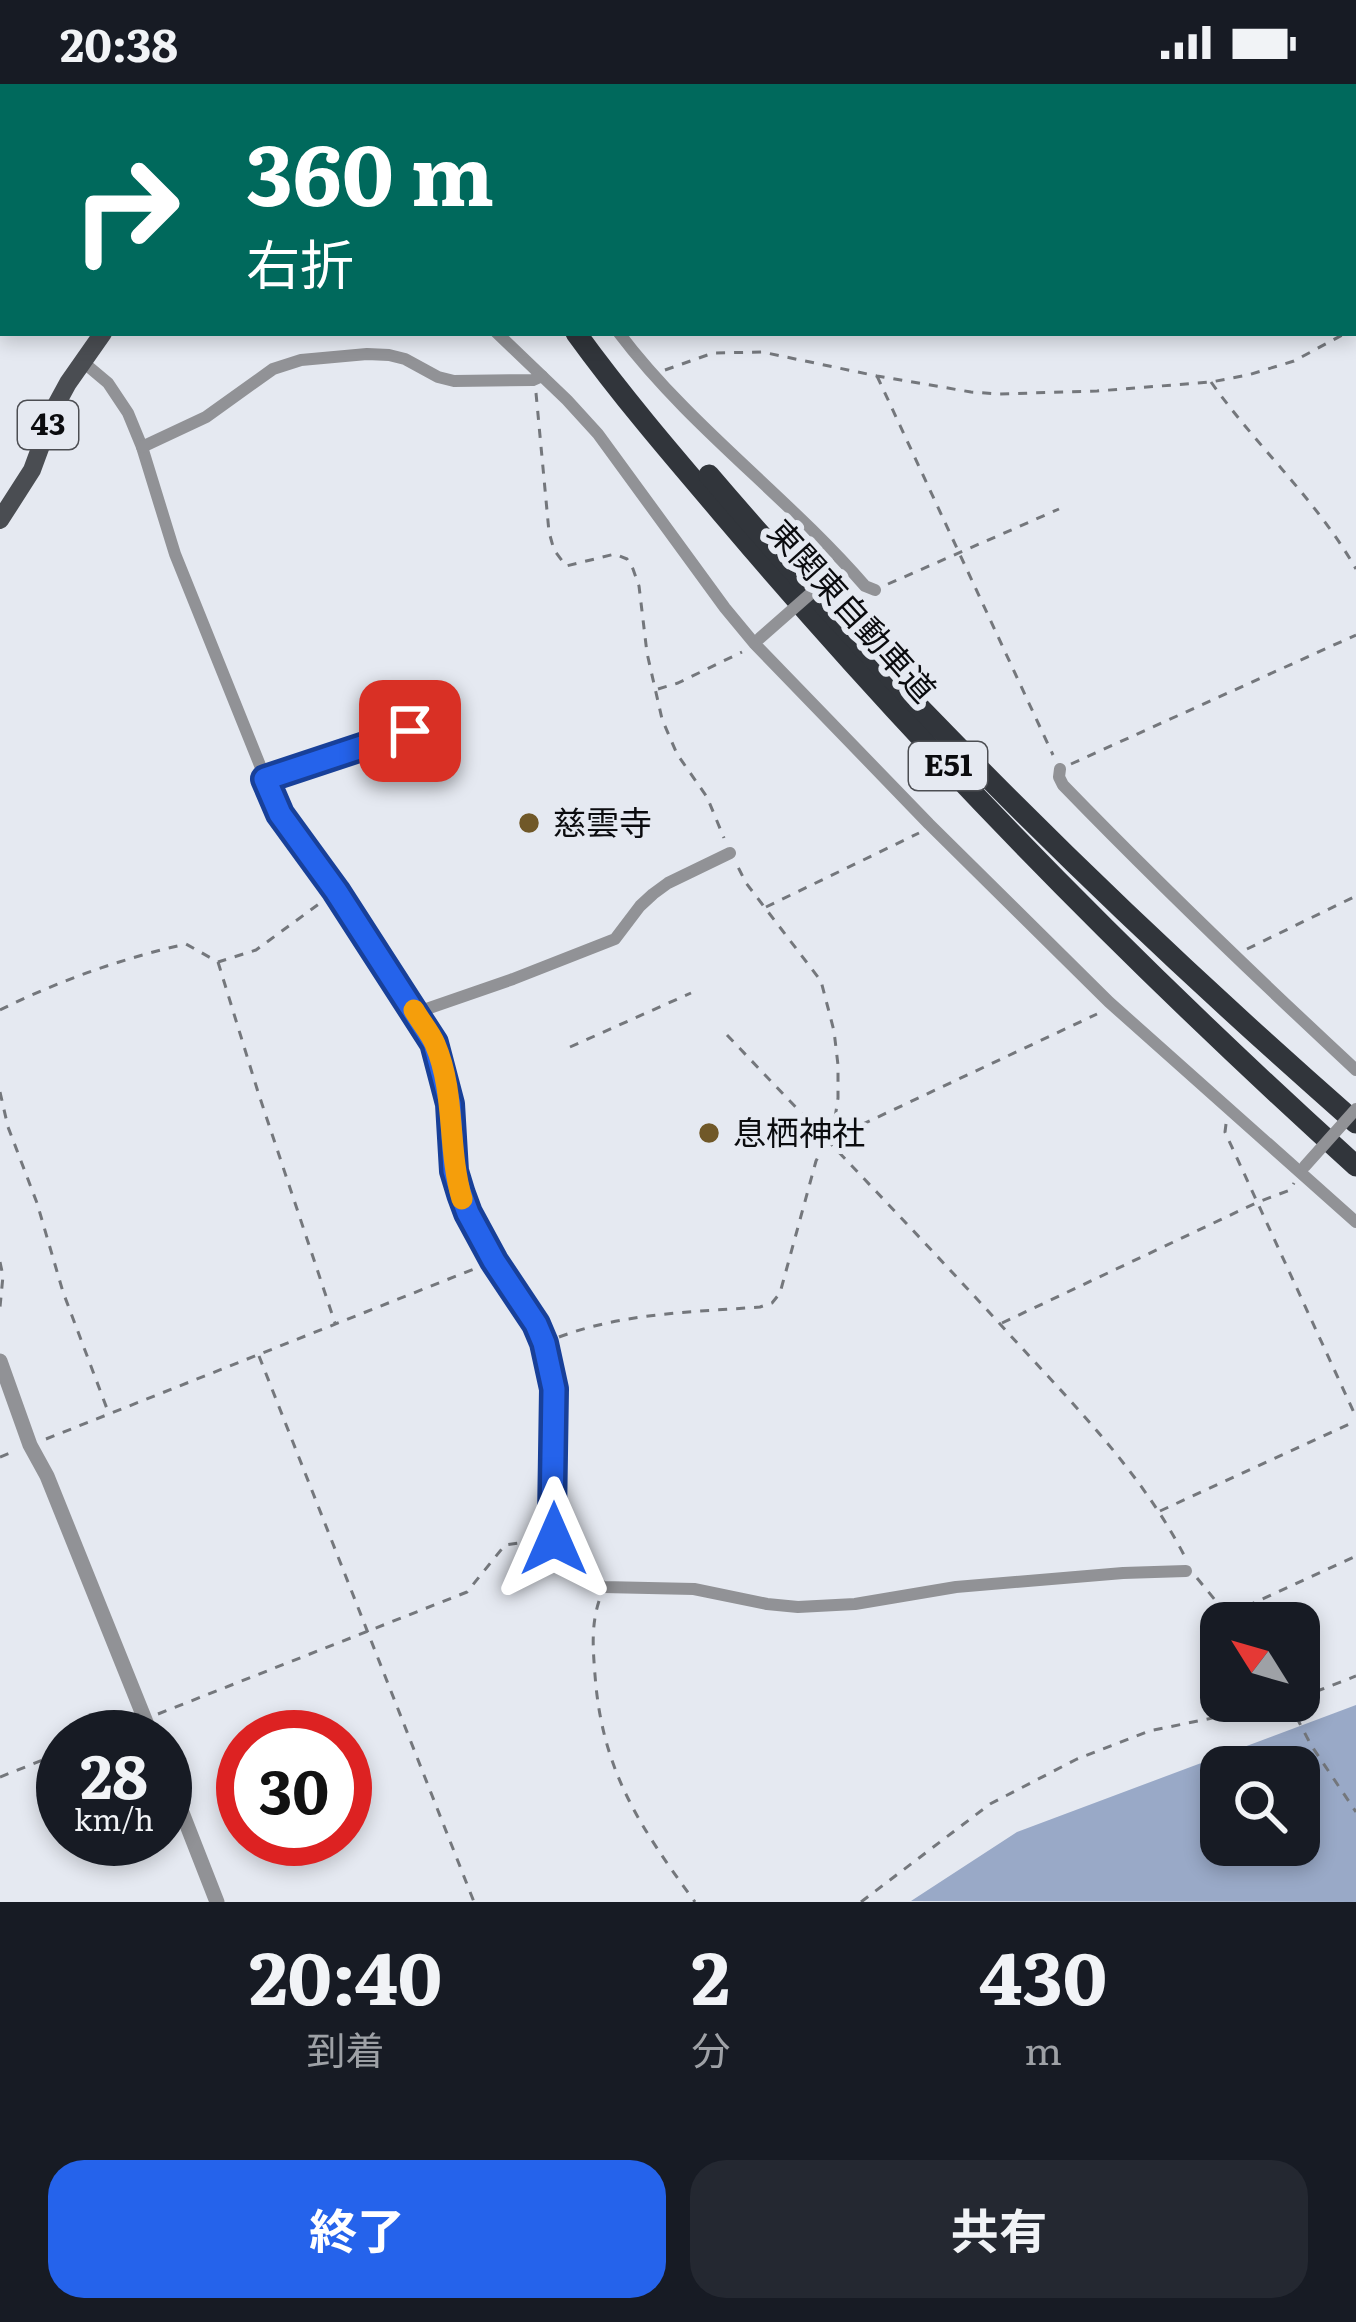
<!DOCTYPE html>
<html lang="ja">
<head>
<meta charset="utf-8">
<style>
  body { margin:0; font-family:Literata,"Noto Sans JP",serif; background:#242831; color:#f1f3f6; height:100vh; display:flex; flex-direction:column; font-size:45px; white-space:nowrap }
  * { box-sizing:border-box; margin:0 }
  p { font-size:39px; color:#9ea1a6 }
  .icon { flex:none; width:66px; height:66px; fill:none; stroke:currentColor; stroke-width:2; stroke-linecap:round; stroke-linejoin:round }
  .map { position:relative; height:1818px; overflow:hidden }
  .sheet { display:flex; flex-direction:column; background:#171b24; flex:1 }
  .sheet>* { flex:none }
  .top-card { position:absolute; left:0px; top:0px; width:1356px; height:252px; box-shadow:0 6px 18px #0003; background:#00695c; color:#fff; overflow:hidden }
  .needle { width:78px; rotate:307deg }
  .fabs { position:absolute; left:1200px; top:1518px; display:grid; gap:24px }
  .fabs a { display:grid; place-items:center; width:120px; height:120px; border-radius:24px; background:#171b24; box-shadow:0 6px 18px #0003; font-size:60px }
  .speed { position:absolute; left:36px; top:1626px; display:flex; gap:24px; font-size:60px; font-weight:700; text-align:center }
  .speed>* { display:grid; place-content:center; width:156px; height:156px; border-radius:50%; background:#171b24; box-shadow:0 6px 18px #0003; line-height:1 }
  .speed small { font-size:30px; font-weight:400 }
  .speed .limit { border:18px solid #d22; background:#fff; color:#111 }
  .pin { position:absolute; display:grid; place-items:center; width:102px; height:102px; color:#fff; margin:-51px; border-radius:24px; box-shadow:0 6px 18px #0006 }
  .me { position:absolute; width:132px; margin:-66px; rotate:0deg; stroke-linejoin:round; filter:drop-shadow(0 0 9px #0008) }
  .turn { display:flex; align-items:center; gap:42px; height:252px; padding:0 48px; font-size:54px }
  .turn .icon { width:156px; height:156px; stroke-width:2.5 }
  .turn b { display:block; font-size:84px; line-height:102px }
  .eta { display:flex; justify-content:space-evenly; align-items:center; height:204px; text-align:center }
  .eta b { font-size:72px; font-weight:700; line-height:84px }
  .cta { display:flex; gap:24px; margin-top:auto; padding:24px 48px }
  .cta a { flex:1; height:138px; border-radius:36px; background:#2563eb; color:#fff; font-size:48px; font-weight:700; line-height:138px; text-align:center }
  .cta a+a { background:#242831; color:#f1f3f6 }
  .status { display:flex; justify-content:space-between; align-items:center; height:84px; padding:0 60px; background:#171b24; direction:ltr }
  .status svg { height:33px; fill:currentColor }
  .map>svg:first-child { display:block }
  .forest { fill:#99a9c7; fill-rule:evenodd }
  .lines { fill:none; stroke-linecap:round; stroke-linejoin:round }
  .path { stroke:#74777c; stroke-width:3; stroke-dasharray:9 9; stroke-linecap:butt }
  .minor { stroke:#919296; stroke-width:12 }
  .tertiary { stroke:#919296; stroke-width:15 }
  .primary { stroke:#4a4d52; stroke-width:18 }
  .motorway { stroke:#31353b; stroke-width:21 }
  .minor-bridge { stroke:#919296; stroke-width:12 }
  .route-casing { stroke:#184099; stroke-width:30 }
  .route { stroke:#2563eb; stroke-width:21 }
  .slow { stroke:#f59e0b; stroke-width:21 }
  .poi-dot { fill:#705828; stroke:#e5e9f1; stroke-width:4.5 }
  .labels { text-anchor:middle; stroke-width:12; stroke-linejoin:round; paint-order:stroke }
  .shield { fill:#e5e9f1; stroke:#4c4e53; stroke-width:3 }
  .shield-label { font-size:30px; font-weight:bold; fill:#0b0c0f }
  .street-label { font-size:33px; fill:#0b0c0f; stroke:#e5e9f1 }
  .poi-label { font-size:33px; fill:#0b0c0f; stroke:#e5e9f1; text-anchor:start }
</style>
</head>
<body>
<div class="status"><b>20:38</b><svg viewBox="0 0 49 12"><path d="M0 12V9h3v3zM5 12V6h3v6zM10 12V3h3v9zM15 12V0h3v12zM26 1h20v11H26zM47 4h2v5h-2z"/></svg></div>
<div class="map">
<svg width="1356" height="1818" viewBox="0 0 1356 1818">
  <rect width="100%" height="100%" fill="#e5e9f1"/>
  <path class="forest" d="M1356,1621V1818L911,1817L1017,1748ZM1221,1683H1299V1761H1221Z"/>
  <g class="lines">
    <g class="path">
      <path d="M195,0V3"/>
      <path d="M411,0L413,3"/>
      <path d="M0,27L3,33"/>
      <path d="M0,135H3"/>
      <path d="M1353,245L1356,244"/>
      <path d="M665,286L713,269L762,268L877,292L971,308L999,310L1097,307L1211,298L1248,291L1294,277L1346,249"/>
      <path d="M877,292L1053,671"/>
      <path d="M1211,298C1257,363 1316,415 1356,485"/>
      <path d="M536,309L549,448L554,466L566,482L615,470L627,475L633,485L639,502L647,569L662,635L677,670L707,713L724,754"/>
      <path d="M888,500L1059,425"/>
      <path d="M658,605L678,599L742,568"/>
      <path d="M1071,680L1356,551"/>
      <path d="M766,823L919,749"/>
      <path d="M1247,865L1356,812"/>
      <path d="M218,878L258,1008L335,1239"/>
      <path d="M0,926C58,897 123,874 186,860L218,878L256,866L323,817"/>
      <path d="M727,951C822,1051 917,1149 1010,1251C1073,1320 1142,1389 1185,1473"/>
      <path d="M570,963L691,909"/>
      <path d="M0,1008L8,1043L37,1119L63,1208L109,1330"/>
      <path d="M1226,1040L1225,1048L1356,1333"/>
      <path d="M829,1056L1097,930"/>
      <path d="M0,1178L3,1192L0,1223"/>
      <path d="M1002,1239L1258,1118L1290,1106L1294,1099"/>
      <path d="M559,1253C623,1229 693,1228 760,1223L772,1219L780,1209L816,1077L834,1041L838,1014V981L834,947L821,897L746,799L736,779"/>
      <path d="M259,1272L474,1818"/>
      <path d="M46,1355L484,1181"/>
      <path d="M0,1373L15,1367"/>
      <path d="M1160,1427L1356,1337"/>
      <path d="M1197,1494L1234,1539"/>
      <path d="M599,1517C591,1542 593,1565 595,1591C602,1687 640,1743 695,1818"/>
      <path d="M1230,1530L1356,1472"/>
      <path d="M1299,1614L1356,1592"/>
      <path d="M1288,1617L1311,1661L1356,1728"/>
      <path d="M158,1630L467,1508L505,1461L540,1456"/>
      <path d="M101,1653L133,1640"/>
      <path d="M0,1693L63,1668"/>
      <path d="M861,1818L990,1720L1077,1675L1149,1647L1227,1631L1266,1617"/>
    </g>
    <g class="minor">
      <path d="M612,0L613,3"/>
      <path d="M497,249L567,316L598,350L725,524L754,559L929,740L1109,918L1356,1138"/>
      <path d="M619,249C690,343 788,413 865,502L875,506"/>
      <path d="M83,278L108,299L128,329L142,363L175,470L280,731L311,772L434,959L450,1020L454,1087L461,1110L468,1129L494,1176L536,1240L544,1259L554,1305L552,1434L554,1455L564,1469L576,1484L603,1503L694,1505L767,1520L798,1523L855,1520L956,1503L1123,1489L1186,1487"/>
      <path d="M142,363L206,333L273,285L301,276L367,270L389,271L405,275L438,293L454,297L533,296L542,292"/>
      <path d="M1060,685L1059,693L1063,701C1158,799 1256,893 1356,986"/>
      <path d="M265,696L410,647"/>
      <path d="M415,929L513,895L615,855L640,822L653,810L668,799L730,769"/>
    </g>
    <g class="tertiary">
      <path d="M0,1277L30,1361L47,1392L152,1653"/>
      <path d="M165,1685L217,1818"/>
    </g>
    <g class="primary">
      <path d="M1015,0L1030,3"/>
      <path d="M585,3L591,0"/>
      <path d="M1353,19L1356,18"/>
      <path d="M0,436L32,386L56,321L68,299L103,249"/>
    </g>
    <g class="motorway">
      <path d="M386,0L388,3"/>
      <path d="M576,249C631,325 694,396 755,468C942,686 1144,890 1356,1082"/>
      <path d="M709,391C907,623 1127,838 1356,1039"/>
    </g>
    <g class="minor-bridge">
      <path d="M760,554L834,489"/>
      <path d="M1305,1082L1356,1025"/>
    </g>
  </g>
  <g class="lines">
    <defs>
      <path id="route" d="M410,647L265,695L280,730L336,807L434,959L450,1020L454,1087L461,1110L468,1129L494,1177L536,1240L544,1259L554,1305L552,1434L554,1455"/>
    </defs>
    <use href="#route" class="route-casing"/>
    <use href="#route" class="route"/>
    <path class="slow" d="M414,926C420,937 430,948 435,960C456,1009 447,1064 462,1115"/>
  </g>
  <g class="poi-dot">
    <circle cx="529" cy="739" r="12"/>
    <circle cx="709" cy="1049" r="12"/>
  </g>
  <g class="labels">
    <g class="shield">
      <rect x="18" y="317" width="60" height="48" rx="9"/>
      <rect x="909" y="658" width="78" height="48" rx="9"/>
    </g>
    <g class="shield-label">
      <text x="48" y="351">43</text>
      <text x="948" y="692">E51</text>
    </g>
    <g class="street-label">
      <text transform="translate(852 527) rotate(48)" y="12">東関東自動車道</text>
    </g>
    <g class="poi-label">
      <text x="553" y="751">慈雲寺</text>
      <text x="733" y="1061">息栖神社</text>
    </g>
  </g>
</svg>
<div class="fabs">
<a><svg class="needle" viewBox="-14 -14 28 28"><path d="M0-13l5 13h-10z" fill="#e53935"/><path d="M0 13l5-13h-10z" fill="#9ea1a6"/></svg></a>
<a><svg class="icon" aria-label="search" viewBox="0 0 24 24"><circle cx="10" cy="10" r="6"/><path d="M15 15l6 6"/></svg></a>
</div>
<div class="speed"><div>28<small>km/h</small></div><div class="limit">30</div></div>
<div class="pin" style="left:410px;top:647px;background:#d93025"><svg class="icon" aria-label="arrive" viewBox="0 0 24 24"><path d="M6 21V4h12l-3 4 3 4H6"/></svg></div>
<svg class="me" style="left:554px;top:1455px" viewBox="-20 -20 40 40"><path d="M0-17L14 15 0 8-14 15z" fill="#2563eb" stroke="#fff" stroke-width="4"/></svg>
<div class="top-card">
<div class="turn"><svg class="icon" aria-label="right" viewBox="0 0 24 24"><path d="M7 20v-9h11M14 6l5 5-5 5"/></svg><div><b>360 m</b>右折</div></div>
</div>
</div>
<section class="sheet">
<div class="eta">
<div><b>20:40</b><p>到着</p></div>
<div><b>2</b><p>分</p></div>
<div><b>430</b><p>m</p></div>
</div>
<div class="cta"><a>終了</a><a>共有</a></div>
</section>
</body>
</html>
